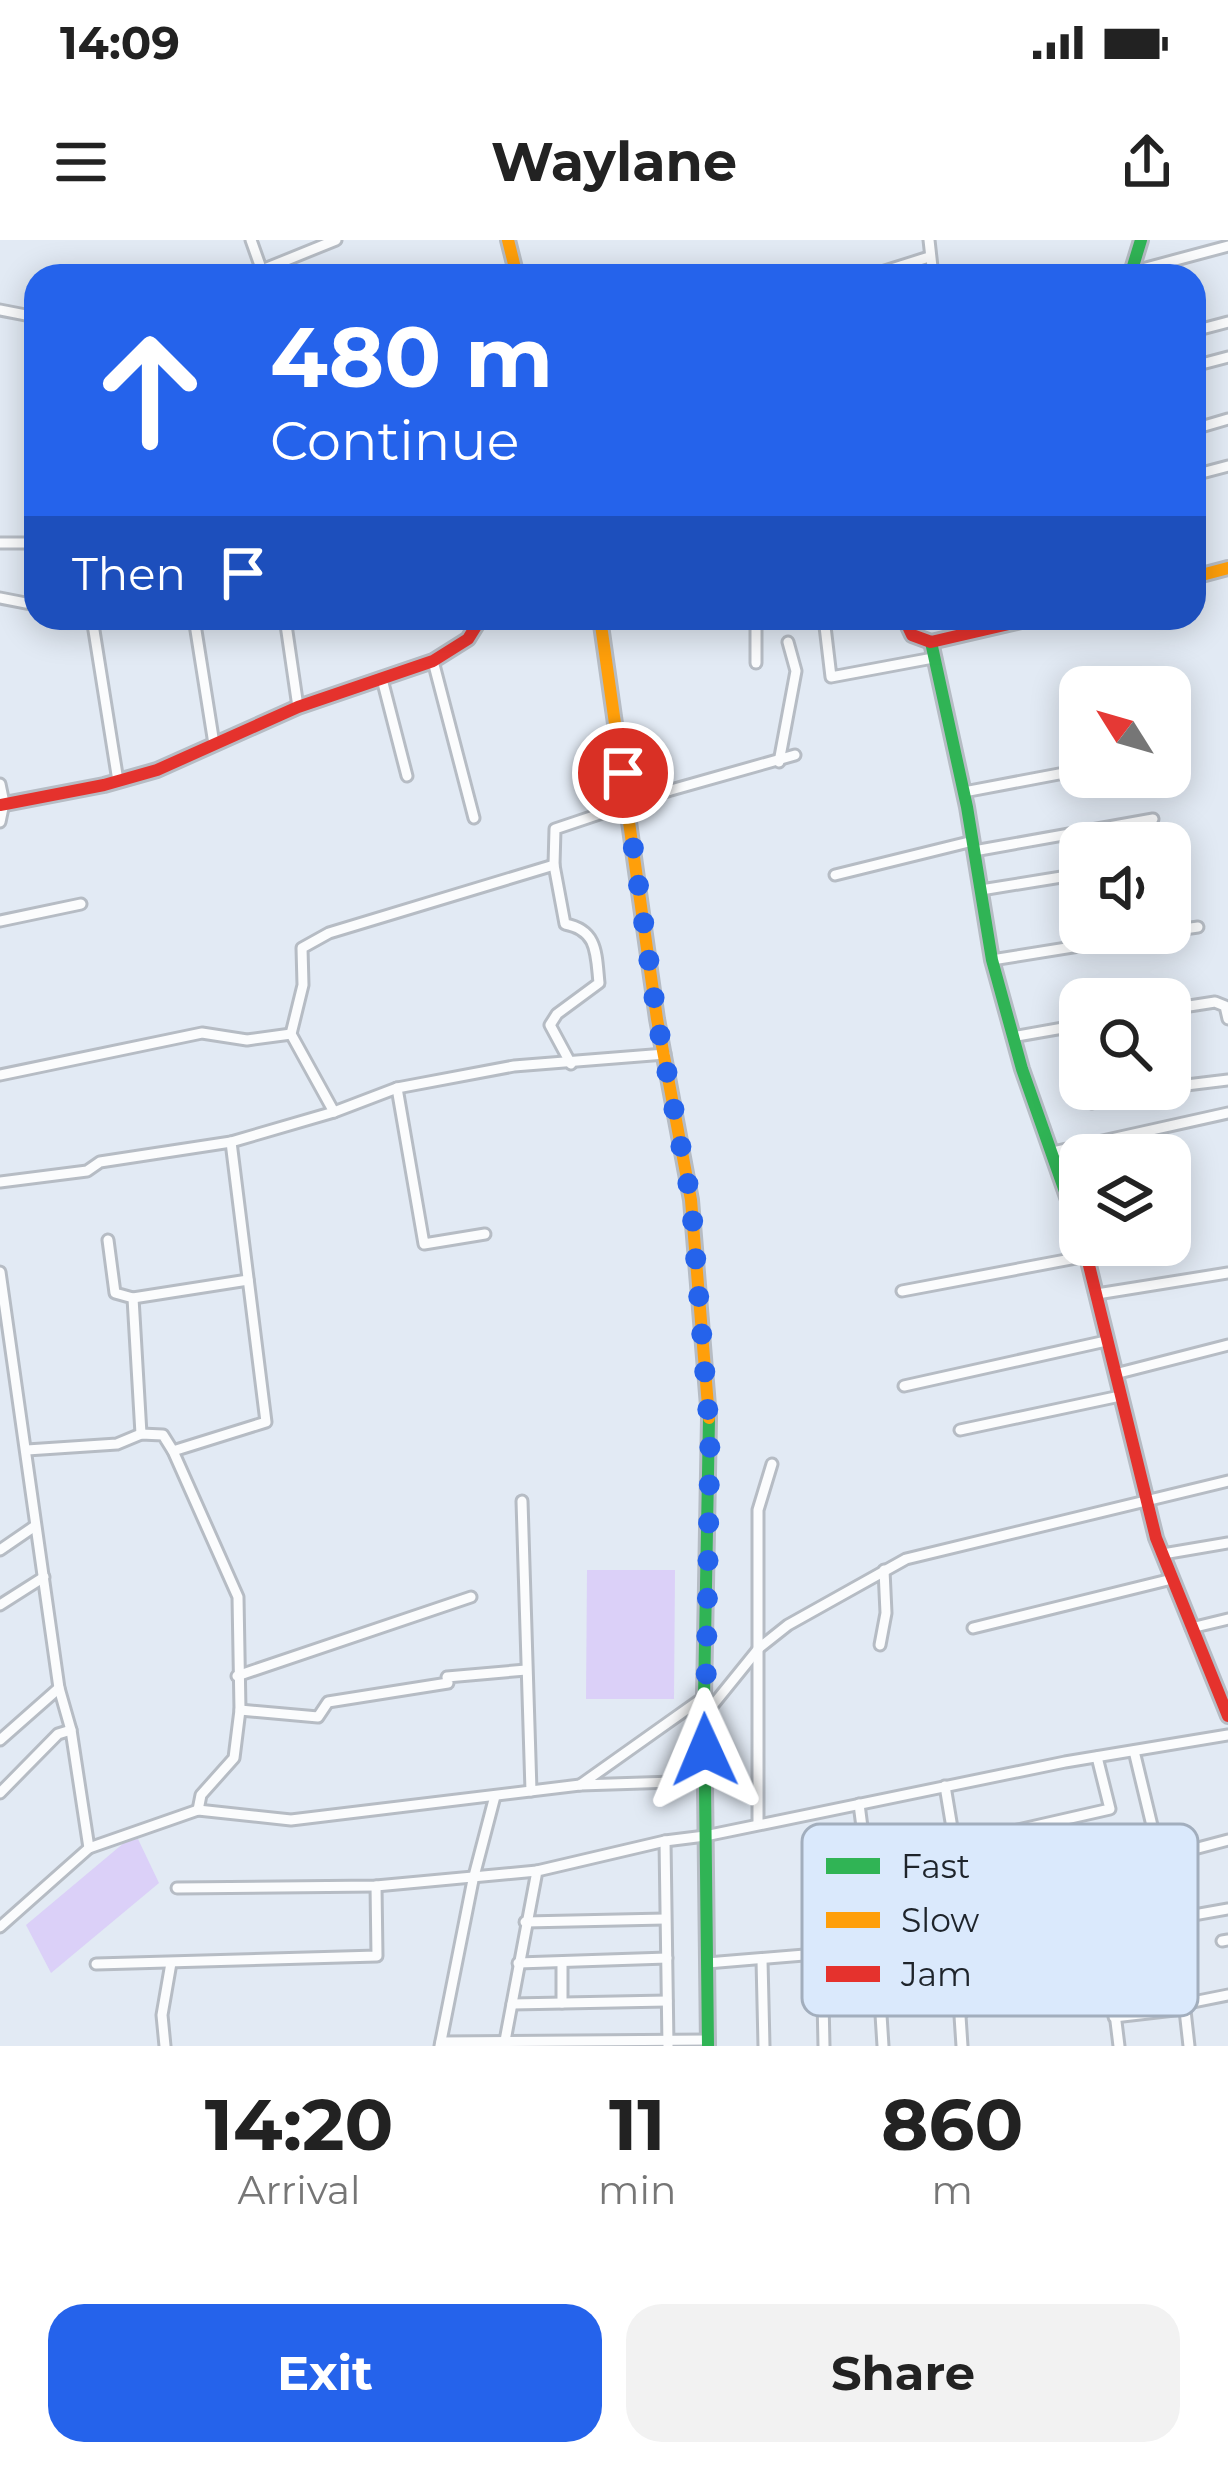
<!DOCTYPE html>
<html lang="en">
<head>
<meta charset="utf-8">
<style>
  body { margin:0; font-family:Montserrat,sans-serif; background:#f2f2f2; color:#222; height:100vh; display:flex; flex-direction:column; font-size:45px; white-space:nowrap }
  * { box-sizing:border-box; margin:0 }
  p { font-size:39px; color:#767676 }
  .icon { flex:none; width:66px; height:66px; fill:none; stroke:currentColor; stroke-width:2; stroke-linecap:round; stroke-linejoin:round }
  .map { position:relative; height:1806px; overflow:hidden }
  .side { display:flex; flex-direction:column; background:#fff; flex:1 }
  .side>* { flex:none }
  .hud { position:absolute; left:24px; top:24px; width:1182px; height:366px; border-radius:36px; box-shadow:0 6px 30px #0003; background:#2563eb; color:#fff; overflow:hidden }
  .needle { width:78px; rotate:307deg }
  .buttons { position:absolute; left:1059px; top:426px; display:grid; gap:24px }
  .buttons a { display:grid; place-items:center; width:132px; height:132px; border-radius:24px; background:#fff; box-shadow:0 6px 30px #0003; font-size:60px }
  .pin { position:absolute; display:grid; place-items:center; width:102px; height:102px; color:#fff; margin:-51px; border:6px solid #fff; border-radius:50%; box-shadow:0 3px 12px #0007 }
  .me { position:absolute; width:132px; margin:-66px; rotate:359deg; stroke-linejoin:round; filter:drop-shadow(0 0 9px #0008) }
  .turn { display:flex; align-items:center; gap:42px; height:252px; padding:0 48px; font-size:54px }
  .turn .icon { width:156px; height:156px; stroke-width:2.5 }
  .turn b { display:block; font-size:84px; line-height:102px }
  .then { display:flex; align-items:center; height:114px; padding:0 48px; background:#0003; gap:24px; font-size:45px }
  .eta { display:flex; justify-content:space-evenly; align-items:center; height:204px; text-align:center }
  .eta b { font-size:72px; font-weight:700; line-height:84px }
  .action { display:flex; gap:24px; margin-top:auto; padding:24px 48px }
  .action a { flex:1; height:138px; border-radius:36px; background:#2563eb; color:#fff; font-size:48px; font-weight:700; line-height:138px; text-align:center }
  .action a+a { background:#f2f2f2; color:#222 }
  .status { display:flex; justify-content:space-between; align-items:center; height:84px; padding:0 60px; background:#fff; direction:ltr }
  .status svg { height:33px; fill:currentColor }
  header { display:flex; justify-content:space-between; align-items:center; height:156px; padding:0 48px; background:#fff; font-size:54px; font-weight:700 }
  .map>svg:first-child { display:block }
  .green { fill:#dbd0f8 }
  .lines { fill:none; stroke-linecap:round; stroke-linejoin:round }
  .street-casing { stroke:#b6bcc4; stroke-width:15 }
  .fast-casing { stroke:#b6bcc4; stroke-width:18 }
  .slow-casing { stroke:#b6bcc4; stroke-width:18 }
  .jam-casing { stroke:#b6bcc4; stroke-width:18 }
  .street { stroke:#fbfcfd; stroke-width:9 }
  .fast { stroke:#30b455; stroke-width:12 }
  .slow { stroke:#ff9f0a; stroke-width:12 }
  .jam { stroke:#e5322d; stroke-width:12 }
  .route { stroke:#2563eb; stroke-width:21; stroke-dasharray:0 37.8 }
  .key { fill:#dae9fc; stroke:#a2aebd; stroke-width:3 }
  .key-label { font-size:33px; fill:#1e242b }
</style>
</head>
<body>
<div class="status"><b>14:09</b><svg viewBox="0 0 49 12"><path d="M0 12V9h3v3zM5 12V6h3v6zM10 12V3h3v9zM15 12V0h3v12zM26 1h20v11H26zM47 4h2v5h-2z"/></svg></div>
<header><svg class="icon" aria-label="menu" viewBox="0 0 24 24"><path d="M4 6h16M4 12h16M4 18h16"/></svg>Waylane<svg class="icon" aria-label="share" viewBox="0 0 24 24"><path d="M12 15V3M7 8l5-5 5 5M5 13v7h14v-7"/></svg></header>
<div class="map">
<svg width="1228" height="1806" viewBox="0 0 1228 1806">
  <rect width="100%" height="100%" fill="#e2eaf4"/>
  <g class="green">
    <path d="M587,1330H675L674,1459H586Z"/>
    <path d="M138,1599L159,1643L51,1733L26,1685L125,1602Z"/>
  </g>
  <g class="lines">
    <defs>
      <g id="street">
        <path d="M251,0L262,31"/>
        <path d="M929,0L933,36"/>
        <path d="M262,30L336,0"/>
        <path d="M1131,32L1228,6"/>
        <path d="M645,36H656"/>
        <path d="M869,36L929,17"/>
        <path d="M0,70L36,77"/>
        <path d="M1194,91L1228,82"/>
        <path d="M1194,126L1228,117"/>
        <path d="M1194,189L1228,179"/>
        <path d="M1194,235L1228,226"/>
        <path d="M0,303H36"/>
        <path d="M0,358L36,365"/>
        <path d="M92,378L118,541"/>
        <path d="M194,378L214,504"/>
        <path d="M285,378L298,467"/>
        <path d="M824,378L831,437L933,418"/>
        <path d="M433,421L474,578"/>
        <path d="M756,423V378"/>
        <path d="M382,439L407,536"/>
        <path d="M779,522L796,431L788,402"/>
        <path d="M0,544L4,563L0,582"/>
        <path d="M964,552L1080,530"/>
        <path d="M974,611L1153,579"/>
        <path d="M1170,618L1179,617"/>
        <path d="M835,635L973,601"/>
        <path d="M981,650L1080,634"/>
        <path d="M0,681L81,664"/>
        <path d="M1170,691L1198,687"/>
        <path d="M992,720L1160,693"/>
        <path d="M1170,769L1215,762L1225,766L1228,779"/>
        <path d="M1012,797L1080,785"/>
        <path d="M571,824L550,785L557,774L599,743C596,714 598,690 565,684L554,625L555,589L671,550L795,515"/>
        <path d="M0,835L202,793L247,800L291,794"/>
        <path d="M1170,847L1228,840"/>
        <path d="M397,848L424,1004L485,994"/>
        <path d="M1092,863L1161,849"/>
        <path d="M334,872L291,794L303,745L302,708L329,693L554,625"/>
        <path d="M1053,912L1228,873"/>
        <path d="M0,942L87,931L100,922L231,902L334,872L397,848L514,826L665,814"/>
        <path d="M108,1000L115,1053L133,1058L141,1194"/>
        <path d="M0,1032L59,1448L71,1490L89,1608"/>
        <path d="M902,1051L1087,1016"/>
        <path d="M1097,1054L1228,1033"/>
        <path d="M133,1058L248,1040"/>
        <path d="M1115,1134L1228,1105"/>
        <path d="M904,1146L1106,1101"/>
        <path d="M960,1190L1120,1156"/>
        <path d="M27,1210L117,1204L141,1194L163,1195L173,1211L238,1357L240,1470L234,1518L201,1555L198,1570"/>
        <path d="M173,1211L266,1182L231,902"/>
        <path d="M522,1261L531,1551"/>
        <path d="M0,1310L35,1286"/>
        <path d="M1163,1314L1228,1303"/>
        <path d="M0,1365L44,1337"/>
        <path d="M973,1388L1172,1339"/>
        <path d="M1191,1388L1228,1379"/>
        <path d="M880,1405L886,1373L884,1330"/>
        <path d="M237,1436L471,1357"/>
        <path d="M240,1470L318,1477L328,1462L448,1443L447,1437L526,1430"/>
        <path d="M704,1476L759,1408L788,1385L906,1319L1228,1241"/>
        <path d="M0,1500L59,1448"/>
        <path d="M1134,1511L1175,1681L1189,1806"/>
        <path d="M580,1545L704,1457"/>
        <path d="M945,1546L973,1714"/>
        <path d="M0,1553L58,1494L71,1490"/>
        <path d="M859,1564L876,1696L883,1806"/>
        <path d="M758,1583V1270L772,1224"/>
        <path d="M987,1597L1110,1569L1097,1517"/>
        <path d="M665,1601L668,1806"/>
        <path d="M868,1619L955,1604"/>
        <path d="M177,1648L376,1646L537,1631"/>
        <path d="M907,1667L1160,1618L1228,1600"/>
        <path d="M525,1682L665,1679"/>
        <path d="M0,1687L89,1608L198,1570L291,1580L580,1545L705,1541"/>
        <path d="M1105,1692L1119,1806"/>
        <path d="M1222,1701L1228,1700"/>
        <path d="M822,1714L824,1806"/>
        <path d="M762,1720L764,1806"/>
        <path d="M518,1723L667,1718"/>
        <path d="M707,1723L877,1709"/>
        <path d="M96,1724L377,1716L376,1646"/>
        <path d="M879,1731L1228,1669"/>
        <path d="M562,1763V1724"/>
        <path d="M512,1764L667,1761"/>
        <path d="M1183,1764L1228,1755"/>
        <path d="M1114,1777L1183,1769"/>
        <path d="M441,1802L708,1800"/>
        <path d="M165,1806L162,1775L171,1723"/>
        <path d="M440,1806L473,1640L495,1556"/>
        <path d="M504,1806L537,1631L665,1601L705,1596L1065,1522L1228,1495"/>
        <path d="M962,1806L960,1776L967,1766L1109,1745"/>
      </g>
      <g id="fast">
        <path d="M1130,36L1141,0"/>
        <path d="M931,402L967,567L992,720L1022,829L1080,994"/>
        <path d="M708,1806L704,1457L709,1178"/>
      </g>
      <g id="slow">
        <path d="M508,0L517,36"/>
        <path d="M1194,337L1228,328"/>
        <path d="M600,378L657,779L691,960L709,1178"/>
      </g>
      <g id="jam">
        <path d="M904,378L912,395L931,402L1034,378"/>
        <path d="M0,565L104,545L157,530L298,467L433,421L468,399L481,378"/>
        <path d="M1084,1005L1156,1298L1228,1476"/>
      </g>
    </defs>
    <use href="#street" class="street-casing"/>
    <use href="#fast" class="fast-casing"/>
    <use href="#slow" class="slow-casing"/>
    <use href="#jam" class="jam-casing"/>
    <use href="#street" class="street"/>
    <use href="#fast" class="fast"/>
    <use href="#slow" class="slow"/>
    <use href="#jam" class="jam"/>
  </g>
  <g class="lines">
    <path class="route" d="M623,533L657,779L691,960L710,1197L705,1510"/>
  </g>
  <rect x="802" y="1584" width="396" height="192" rx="18" class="key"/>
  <rect x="826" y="1618" width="54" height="16" fill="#30b455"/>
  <rect x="826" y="1672" width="54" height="16" fill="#ff9f0a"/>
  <rect x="826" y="1726" width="54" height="16" fill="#e5322d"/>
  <g class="key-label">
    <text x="901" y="1638">Fast</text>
    <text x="901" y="1692">Slow</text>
    <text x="901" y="1746">Jam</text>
  </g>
</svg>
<div class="buttons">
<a><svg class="needle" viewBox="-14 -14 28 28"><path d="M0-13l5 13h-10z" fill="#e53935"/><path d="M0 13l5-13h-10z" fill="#767676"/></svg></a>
<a><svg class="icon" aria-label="sound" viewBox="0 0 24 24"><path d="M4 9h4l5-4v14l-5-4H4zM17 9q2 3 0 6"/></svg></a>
<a><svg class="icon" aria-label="search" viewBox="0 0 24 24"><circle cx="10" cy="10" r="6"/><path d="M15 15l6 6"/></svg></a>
<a><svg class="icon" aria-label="layers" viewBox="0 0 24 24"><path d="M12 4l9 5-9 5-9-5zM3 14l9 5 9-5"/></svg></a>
</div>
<div class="pin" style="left:623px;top:533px;background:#d93025"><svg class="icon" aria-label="arrive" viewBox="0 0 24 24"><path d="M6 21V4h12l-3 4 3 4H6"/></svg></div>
<svg class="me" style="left:705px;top:1510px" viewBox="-20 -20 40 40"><path d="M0-17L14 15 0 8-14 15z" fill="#2563eb" stroke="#fff" stroke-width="4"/></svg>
<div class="hud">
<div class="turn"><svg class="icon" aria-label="ahead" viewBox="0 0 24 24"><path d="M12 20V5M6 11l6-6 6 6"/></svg><div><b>480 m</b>Continue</div></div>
<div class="then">Then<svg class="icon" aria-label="arrive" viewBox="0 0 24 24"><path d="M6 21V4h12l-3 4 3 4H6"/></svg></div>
</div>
</div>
<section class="side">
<div class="eta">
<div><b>14:20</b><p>Arrival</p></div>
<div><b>11</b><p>min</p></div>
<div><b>860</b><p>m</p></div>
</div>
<div class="action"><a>Exit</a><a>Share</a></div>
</section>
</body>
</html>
